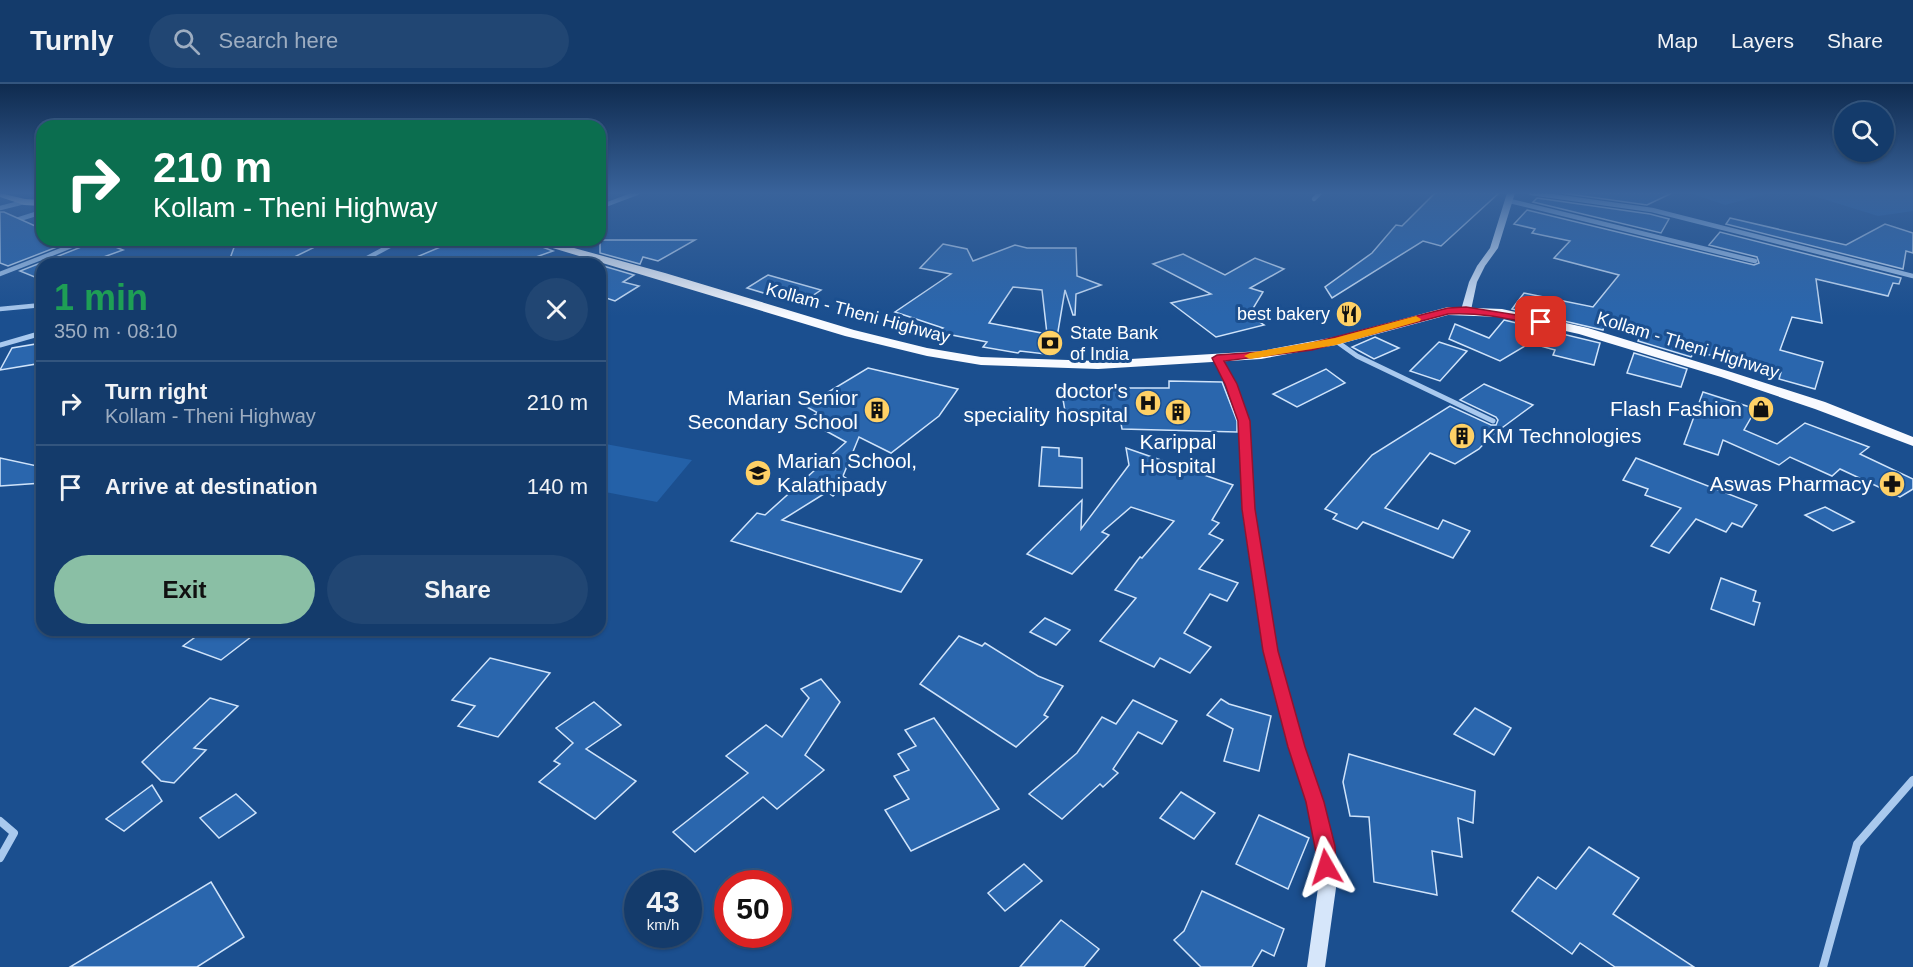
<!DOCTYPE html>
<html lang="en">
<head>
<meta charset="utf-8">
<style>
  body { margin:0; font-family:Arial,sans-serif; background:#214673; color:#f1f3f6; height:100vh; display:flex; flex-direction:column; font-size:22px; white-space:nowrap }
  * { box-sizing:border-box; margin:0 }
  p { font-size:20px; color:#9dadc1 }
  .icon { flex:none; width:33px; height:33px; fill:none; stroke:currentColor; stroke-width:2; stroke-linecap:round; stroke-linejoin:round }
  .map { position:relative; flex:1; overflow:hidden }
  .sheet { position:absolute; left:36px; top:174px; width:570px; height:378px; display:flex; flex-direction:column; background:#143b6b; border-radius:18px; box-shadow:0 2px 4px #0004,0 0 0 2px #33557e }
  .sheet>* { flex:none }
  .hud { position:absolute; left:36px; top:36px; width:570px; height:126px; border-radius:18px; box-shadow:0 2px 4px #0004,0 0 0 2px #33557e; background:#0b6e4f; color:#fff; overflow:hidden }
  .buttons { position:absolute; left:1834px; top:18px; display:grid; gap:12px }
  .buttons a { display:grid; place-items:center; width:60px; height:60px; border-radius:50%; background:#143b6b; box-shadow:0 2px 4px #0004,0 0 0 2px #33557e; font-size:30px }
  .speed { position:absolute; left:624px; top:786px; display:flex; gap:12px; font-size:30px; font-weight:700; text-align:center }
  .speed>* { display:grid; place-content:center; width:78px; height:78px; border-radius:50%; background:#143b6b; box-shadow:0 2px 4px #0004,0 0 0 2px #33557e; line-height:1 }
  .speed small { font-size:15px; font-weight:400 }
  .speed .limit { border:9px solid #d22; background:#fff; color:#111 }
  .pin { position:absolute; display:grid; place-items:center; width:51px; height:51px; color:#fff; margin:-26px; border-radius:12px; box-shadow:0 3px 9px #0006 }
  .me { position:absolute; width:66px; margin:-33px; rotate:354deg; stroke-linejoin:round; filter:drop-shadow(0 0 4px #0008) }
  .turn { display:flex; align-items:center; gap:21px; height:126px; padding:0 18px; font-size:27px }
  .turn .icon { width:78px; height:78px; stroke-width:2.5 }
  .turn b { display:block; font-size:42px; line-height:51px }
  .round { display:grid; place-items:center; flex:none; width:63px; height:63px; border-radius:32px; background:#214673 }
  .head { display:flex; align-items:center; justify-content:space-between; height:102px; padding:0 18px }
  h1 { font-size:36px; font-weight:700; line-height:45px; color:#1e9e55 }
  .primary-button { display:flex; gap:12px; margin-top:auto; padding:12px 18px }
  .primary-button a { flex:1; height:69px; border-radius:36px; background:#8abfa5; color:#111; font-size:24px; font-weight:700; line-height:69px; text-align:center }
  .primary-button a+a { background:#214673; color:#f1f3f6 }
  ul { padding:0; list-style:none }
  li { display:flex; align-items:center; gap:18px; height:84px; padding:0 18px; border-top:2px solid #33557e }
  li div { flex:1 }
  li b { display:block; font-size:22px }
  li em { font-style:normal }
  header { display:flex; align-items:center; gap:36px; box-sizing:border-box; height:84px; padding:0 30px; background:#143b6b; border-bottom:2px solid #33557e }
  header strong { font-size:28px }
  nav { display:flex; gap:33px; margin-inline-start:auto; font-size:21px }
  .search { width:420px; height:54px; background:#214673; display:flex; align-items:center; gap:15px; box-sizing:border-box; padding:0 21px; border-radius:33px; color:#9dadc1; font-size:22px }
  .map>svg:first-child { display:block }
  .green { fill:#2461a8 }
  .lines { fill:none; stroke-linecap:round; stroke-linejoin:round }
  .stream { stroke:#9cc4f0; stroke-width:4.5 }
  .building { fill:#2a66ad; stroke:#cfe3fa; stroke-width:1.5; fill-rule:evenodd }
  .minor-far2 { stroke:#a9c9ee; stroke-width:4.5 }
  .minor-far1 { stroke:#a9c9ee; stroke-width:5 }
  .minor { stroke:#a9c9ee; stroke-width:8 }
  .secondary { fill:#d6e6fa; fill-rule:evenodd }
  .trunk { fill:#f8faff; fill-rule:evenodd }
  .route { fill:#e11d48; stroke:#92132f; stroke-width:1.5 }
  .slow { fill:#f59e0b }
  .labels { text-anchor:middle; stroke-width:6; stroke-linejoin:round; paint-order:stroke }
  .far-street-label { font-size:18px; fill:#fff; stroke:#1b4f8f }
  .far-poi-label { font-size:18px; fill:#fff; stroke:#1b4f8f; text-anchor:end }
  .poi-label { font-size:21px; fill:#fff; stroke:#1b4f8f; text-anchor:end }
</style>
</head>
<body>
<header>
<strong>Turnly</strong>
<div class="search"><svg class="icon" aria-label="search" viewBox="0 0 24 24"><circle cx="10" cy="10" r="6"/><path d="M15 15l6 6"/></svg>Search here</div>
<nav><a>Map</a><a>Layers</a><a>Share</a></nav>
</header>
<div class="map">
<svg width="1913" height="883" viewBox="0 0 1913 883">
  <rect width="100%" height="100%" fill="#1b4f8f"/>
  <g class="green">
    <path d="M1690,109H1770L1725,121Z"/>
    <path d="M1804,109H1913V127L1878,132Z"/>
    <path d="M600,359L692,376L657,418L600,407Z"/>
  </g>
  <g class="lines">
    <path class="stream" d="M0,141L42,128"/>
  </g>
  <g class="building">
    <path d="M1435,109H1499L1441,162L1423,157L1332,214L1325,203L1372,169L1396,141L1402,142Z"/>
    <path d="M1561,109H1672L1647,121Z"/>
    <path d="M1537,114L1650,130L1669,135L1661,149L1533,118Z"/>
    <path d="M1527,126L1754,181L1759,179L1757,173L1709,161L1720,148L1901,194L1899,200L1893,199L1888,212L1816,195L1822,239L1792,233L1780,266L1823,278L1815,305L1779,295L1781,288L1751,279L1695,268L1691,273L1638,257L1641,250L1605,240L1603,246L1512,225L1524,209L1593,223L1619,191L1554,174L1570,157L1532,149L1535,145L1514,140Z"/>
    <path d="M0,128H4L42,145V156H75L8,182L0,179Z"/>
    <path d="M1730,134L1846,161L1885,140L1913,149V169L1906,167L1903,185L1726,140Z"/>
    <path d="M91,156H98L123,166L84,180H42V196L20,187L89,160Z"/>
    <path d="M244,156H329L280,180H228L236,158Z"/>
    <path d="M457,156H484L503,163L504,156H524L553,167L533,174L543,178V180H400Z"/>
    <path d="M600,156H695L658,177L643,173L640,180L600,169Z"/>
    <path d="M943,160L967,165L973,177L1015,161L1027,164H1076L1077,192L1101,201L1076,210L1075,231H1073L1065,206L1054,271L1020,267L1018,269L983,263L987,258L937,248L943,244L895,228L951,190L920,184ZM1013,203L1042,206L1047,250L989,239Z"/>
    <path d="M1183,170L1225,191L1255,174L1284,185L1250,204L1263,208L1249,231L1264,241L1216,253L1171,219L1211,210L1153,180Z"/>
    <path d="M600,181L634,191L623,198L639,202L615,217L600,212Z"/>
    <path d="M768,191L821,206L800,220L747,204Z"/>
    <path d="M1504,236L1600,259L1594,281L1553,271L1555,266L1530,259L1500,277L1449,255L1455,240L1489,254Z"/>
    <path d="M1375,253L1399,264L1374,275L1352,263Z"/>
    <path d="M1439,258L1467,267L1440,297L1410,287Z"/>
    <path d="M42,259V279L0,286L12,264Z"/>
    <path d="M1634,269L1687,285L1681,303L1627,289Z"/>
    <path d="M868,284L958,305L939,332L891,369L859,353L843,392L849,396L833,412L827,408L782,436L922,476L901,508L731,457L757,429L765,431L846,358L806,336L818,329L805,322Z"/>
    <path d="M1326,285L1345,299L1297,323L1273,310Z"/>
    <path d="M1169,297L1222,298L1237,337V348L1122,345L1119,329L1065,327L1061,304H1169Z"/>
    <path d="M1484,300L1533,321L1491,352L1479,365L1455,380L1430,369L1385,424L1438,445L1443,436L1470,447L1453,474L1363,438L1357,445L1333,435L1337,430L1325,425L1372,371L1450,322L1491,341H1496L1498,336L1496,333L1460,316Z"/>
    <path d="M1703,308L1756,325L1744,346L1777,360L1805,339L1869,363L1860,370L1913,395V405L1900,413L1840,385L1832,392L1790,373L1779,381L1723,356L1718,371L1684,360Z"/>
    <path d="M1042,363L1059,364V372L1082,374V404L1039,402Z"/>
    <path d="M1126,364L1233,401L1212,436L1219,439L1209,450L1223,456L1199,485L1238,499L1227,517L1210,510L1184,549L1211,563L1190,589L1160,574L1154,583L1100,557L1136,514L1115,506L1140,473L1142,474L1174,437L1131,423L1102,448L1109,451L1072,490L1027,470L1082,416L1081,445L1129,381Z"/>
    <path d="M0,374L42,383V399L0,402Z"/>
    <path d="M1636,374L1757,421L1742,443L1732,439L1726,448L1696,435L1669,469L1651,462L1681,424L1645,411L1648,405L1623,396Z"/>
    <path d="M1825,423L1854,438L1833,447L1805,431Z"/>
    <path d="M1721,494L1756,507L1753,517L1760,519L1754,541L1711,525Z"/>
    <path d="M1045,534L1070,546L1056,561L1030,548Z"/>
    <path d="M205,546H260L221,576L183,562Z"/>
    <path d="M959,552L982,562L985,559L1038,592L1063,602L1044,631L1048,633L1016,663L920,600Z"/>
    <path d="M490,574L550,589L498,653L458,642L475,622L452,616Z"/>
    <path d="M821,595L840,618L805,671L824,686L777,725L763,713L695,768L673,748L748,689L726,672L766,641L782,653L809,614L801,605Z"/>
    <path d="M210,614L238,622L194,664L206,666L174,699L161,697L142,678Z"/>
    <path d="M1221,615L1229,620L1271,632L1259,687L1224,677L1233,645L1207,631Z"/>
    <path d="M1133,616L1177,637L1162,660L1138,648L1113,685L1118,689L1103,703L1100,700L1062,735L1029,710L1077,669L1102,633L1116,640Z"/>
    <path d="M594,618L621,641L586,665L636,697L595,735L539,698L560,680L554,677L573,659L556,644Z"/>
    <path d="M1475,624L1511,644L1494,671L1454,650Z"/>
    <path d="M934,634L999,725L911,767L885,726L909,715L894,692L909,686L898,670L916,662L905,646Z"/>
    <path d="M1349,670L1475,707L1473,739L1458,734L1462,773L1432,767L1437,811L1374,798L1369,733L1350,732L1343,698Z"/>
    <path d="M152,701L162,717L124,747L106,735Z"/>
    <path d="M1181,708L1215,729L1194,755L1160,734Z"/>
    <path d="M236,710L256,729L219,754L200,734Z"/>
    <path d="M1259,731L1309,754L1288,805L1236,780Z"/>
    <path d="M1589,763L1639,794L1613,830L1694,883H1615L1580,859L1572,870L1512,827L1538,793L1556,805Z"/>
    <path d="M1024,780L1042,797L1005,827L988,809Z"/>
    <path d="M211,798L244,853L197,883H70Z"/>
    <path d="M1202,807L1284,845L1274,872L1262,866L1252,883H1201L1174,856L1184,847Z"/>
    <path d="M1061,836L1099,865L1084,883H1020Z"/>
  </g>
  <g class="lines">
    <g class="minor-far2">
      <path d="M1531,109L1652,126L1913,192"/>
      <path d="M1314,115L1320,109"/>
      <path d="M1510,117L1755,177"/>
      <path d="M600,123L637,109"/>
      <path d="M0,124L24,118"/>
      <path d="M356,180L401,156"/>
      <path d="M0,190L87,156"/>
      <path d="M0,225L42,221"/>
    </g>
    <g class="minor-far1">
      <path d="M1336,257L1357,272L1493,337"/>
      <path d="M0,261L42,249"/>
    </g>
    <g class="minor">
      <path d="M0,737L14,749L0,774"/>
      <path d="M1823,883L1857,760L1913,696"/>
    </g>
    <g class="secondary">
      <path d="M1507,109H1515L1498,164L1485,182L1477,198L1471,226L1469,228H1463L1461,226L1469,198L1477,182L1490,164Z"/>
      <path d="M1217,271L1222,274L1236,300L1249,337L1254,425L1277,567L1304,663L1323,718L1333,762L1336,804L1325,883H1307L1318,804L1317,762L1307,718L1288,663L1263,567L1242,425L1239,337L1226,300L1212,274Z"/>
    </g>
    <g class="trunk">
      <path d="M0,109L25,115L42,116V122L24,121L0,113Z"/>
      <path d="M526,156H545L665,189L854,246L927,264L981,273L1098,277L1261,267L1335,253L1448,223L1502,225L1588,244L1731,288L1825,318L1913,353V362L1815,325L1721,293L1579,250L1502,233L1448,231L1336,261L1261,275L1098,285L981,281L927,272L845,252Z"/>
    </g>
  </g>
  <linearGradient id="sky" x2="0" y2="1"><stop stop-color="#0f2b4f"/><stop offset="0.47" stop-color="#39639b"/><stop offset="1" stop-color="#39639b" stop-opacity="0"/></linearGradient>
  <rect width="1913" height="232" fill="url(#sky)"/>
  <path class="route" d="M1466,223L1541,235L1547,238L1541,241C1510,235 1480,228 1448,230L1312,266L1224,277L1237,300L1250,337L1255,425L1278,567L1305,663L1324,718L1335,762L1336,783L1333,789L1326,791L1320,789L1306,718L1288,663L1263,567L1242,425L1238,337L1225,300L1212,274L1217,271L1261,268L1312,259L1448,224Z"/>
  <path class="slow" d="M1416,232L1421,235L1420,237L1336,261L1250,275L1244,272L1250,269L1335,254Z"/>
  <defs>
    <symbol id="restaurant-disc" viewBox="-11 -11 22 22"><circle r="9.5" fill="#ffd166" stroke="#1b4f8f"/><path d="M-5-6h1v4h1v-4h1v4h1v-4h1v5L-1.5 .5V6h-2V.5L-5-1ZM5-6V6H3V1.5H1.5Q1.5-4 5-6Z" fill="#111"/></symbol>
    <symbol id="bank-disc" viewBox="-11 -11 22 22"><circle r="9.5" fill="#ffd166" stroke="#1b4f8f"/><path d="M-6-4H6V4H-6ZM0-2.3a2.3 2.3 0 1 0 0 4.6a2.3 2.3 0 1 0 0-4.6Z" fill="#111"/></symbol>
    <symbol id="hospital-disc" viewBox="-11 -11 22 22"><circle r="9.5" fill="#ffd166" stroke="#1b4f8f"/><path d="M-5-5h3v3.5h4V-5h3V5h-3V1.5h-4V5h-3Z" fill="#111"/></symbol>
    <symbol id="shop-disc" viewBox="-11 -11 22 22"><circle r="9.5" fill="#ffd166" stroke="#1b4f8f"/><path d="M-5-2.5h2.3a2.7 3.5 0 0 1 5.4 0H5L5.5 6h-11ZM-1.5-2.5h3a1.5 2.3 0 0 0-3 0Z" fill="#111"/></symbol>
    <symbol id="building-disc" viewBox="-11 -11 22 22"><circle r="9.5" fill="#ffd166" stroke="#1b4f8f"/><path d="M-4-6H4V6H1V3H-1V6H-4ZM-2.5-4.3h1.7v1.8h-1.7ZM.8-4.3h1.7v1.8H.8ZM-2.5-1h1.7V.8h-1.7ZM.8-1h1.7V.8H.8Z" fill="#111"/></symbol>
    <symbol id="school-disc" viewBox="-11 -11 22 22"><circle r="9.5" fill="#ffd166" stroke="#1b4f8f"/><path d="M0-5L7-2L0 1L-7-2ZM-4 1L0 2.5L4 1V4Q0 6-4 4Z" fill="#111"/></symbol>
    <symbol id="pharmacy-disc" viewBox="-11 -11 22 22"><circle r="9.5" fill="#ffd166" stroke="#1b4f8f"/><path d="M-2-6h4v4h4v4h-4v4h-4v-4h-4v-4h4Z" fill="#111"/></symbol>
  </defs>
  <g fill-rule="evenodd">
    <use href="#restaurant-disc" x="1334" y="215" width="30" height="30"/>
    <use href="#bank-disc" x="1035" y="244" width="30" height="30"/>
    <use href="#hospital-disc" x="1133" y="304" width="30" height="30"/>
    <use href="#shop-disc" x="1746" y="310" width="30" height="30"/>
    <use href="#building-disc" x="862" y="311" width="30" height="30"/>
    <use href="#building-disc" x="1163" y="313" width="30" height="30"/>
    <use href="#building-disc" x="1447" y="337" width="30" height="30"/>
    <use href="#school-disc" x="743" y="374" width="30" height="30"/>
    <use href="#pharmacy-disc" x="1877" y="385" width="30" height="30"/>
  </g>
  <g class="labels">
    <g class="far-street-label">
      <text transform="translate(858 229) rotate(15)" y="6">Kollam - Theni Highway</text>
      <text transform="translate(1688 261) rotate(17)" y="6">Kollam - Theni Highway</text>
    </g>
    <g class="far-poi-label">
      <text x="1330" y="236">best bakery</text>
      <text x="1070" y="255" text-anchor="start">State Bank<tspan x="1070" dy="21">of India</tspan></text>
    </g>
    <g class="poi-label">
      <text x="1128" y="314">doctor's<tspan x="1128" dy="24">speciality hospital</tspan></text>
      <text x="858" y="321">Marian Senior<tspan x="858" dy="24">Secondary School</tspan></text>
      <text x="1742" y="332">Flash Fashion</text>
      <text x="1482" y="359" text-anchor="start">KM Technologies</text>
      <text x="1178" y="365" text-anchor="middle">Karippal<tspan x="1178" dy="24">Hospital</tspan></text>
      <text x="777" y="384" text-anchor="start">Marian School,<tspan x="777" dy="24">Kalathipady</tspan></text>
      <text x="1872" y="407">Aswas Pharmacy</text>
    </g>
  </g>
</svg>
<div class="buttons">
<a><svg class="icon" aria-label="search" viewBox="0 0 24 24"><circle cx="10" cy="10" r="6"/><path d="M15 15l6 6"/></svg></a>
</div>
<div class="speed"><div>43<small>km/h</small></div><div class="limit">50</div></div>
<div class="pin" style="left:1541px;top:238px;background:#d93025"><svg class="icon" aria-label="arrive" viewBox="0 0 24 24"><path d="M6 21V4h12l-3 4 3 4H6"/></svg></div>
<svg class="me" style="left:1326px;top:783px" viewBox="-20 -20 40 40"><path d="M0-17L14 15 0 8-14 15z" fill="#e11d48" stroke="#fff" stroke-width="4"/></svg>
<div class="hud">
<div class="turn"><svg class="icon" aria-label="right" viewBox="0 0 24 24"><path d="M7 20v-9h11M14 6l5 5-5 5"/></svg><div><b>210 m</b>Kollam - Theni Highway</div></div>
</div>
<section class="sheet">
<div class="head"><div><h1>1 min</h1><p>350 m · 08:10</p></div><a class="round"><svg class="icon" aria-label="close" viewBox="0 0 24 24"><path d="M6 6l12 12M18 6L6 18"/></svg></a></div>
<ul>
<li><svg class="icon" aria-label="right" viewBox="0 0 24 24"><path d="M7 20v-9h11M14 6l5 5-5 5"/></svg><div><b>Turn right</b><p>Kollam - Theni Highway</p></div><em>210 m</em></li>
<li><svg class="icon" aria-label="arrive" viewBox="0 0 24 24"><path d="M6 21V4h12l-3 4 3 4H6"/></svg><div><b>Arrive at destination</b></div><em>140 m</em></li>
</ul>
<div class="primary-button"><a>Exit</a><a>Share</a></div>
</section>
</div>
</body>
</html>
